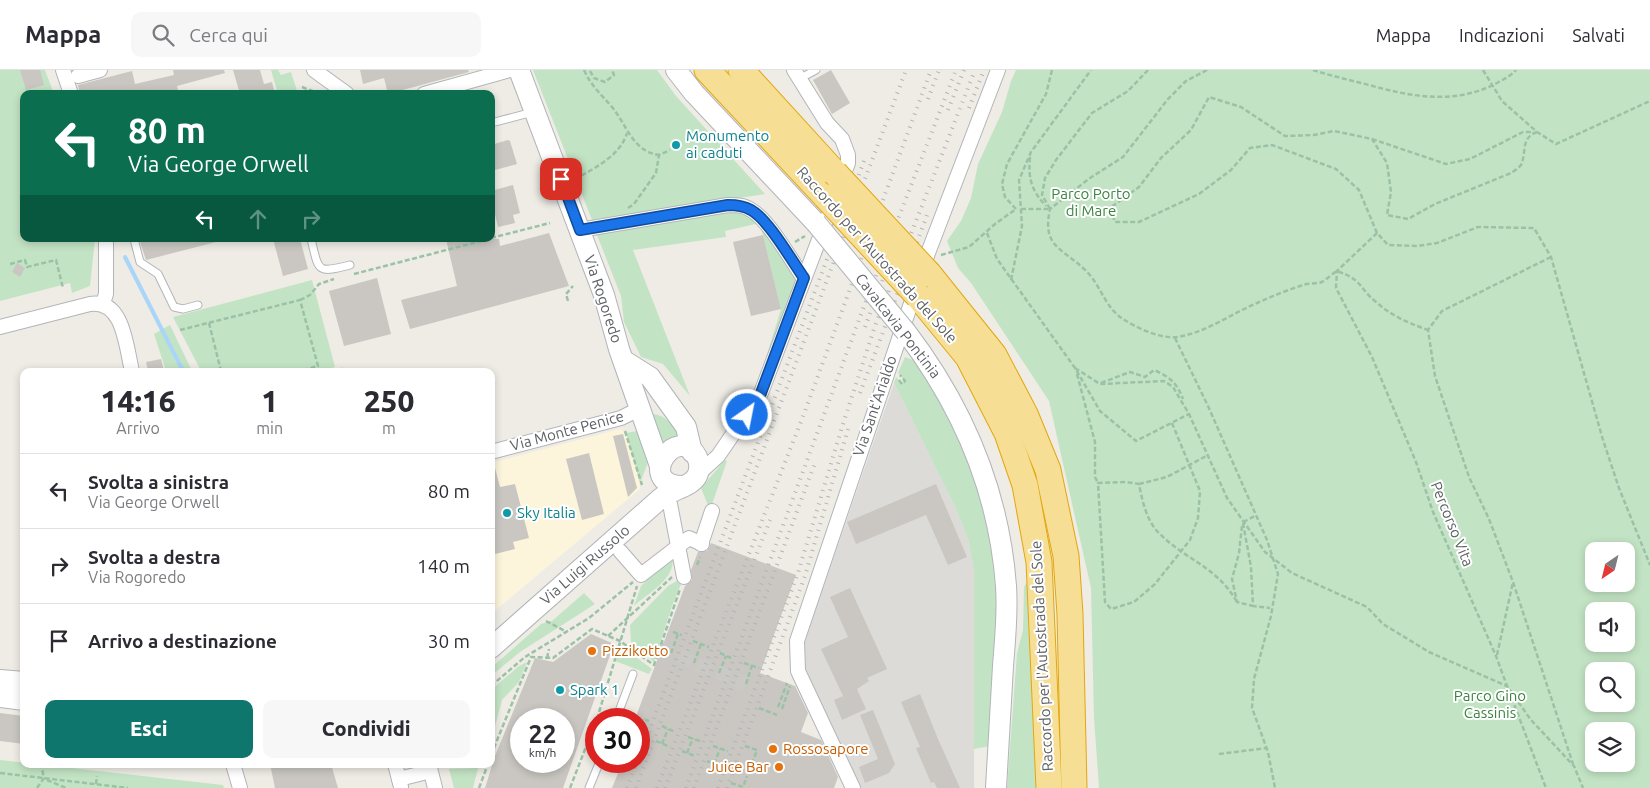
<!DOCTYPE html>
<html lang="it">
<head>
<meta charset="utf-8">
<style>
  body { margin:0; font-family:Ubuntu,sans-serif; background:#f7f7f7; color:#2b2b33; height:100vh; display:flex; flex-direction:column; font-size:19px; white-space:nowrap }
  * { box-sizing:border-box; margin:0 }
  p { font-size:16px; color:#7c7c81 }
  .icon { flex:none; width:28px; height:28px; fill:none; stroke:currentColor; stroke-width:2; stroke-linecap:round; stroke-linejoin:round }
  .map { position:relative; flex:1; overflow:hidden }
  .sheet { position:absolute; left:20px; top:298px; width:475px; height:400px; display:flex; flex-direction:column; background:#fff; border-radius:10px; box-shadow:0 2px 8px #0003 }
  .sheet>* { flex:none }
  .banner { position:absolute; left:20px; top:20px; width:475px; height:152px; border-radius:10px; box-shadow:0 2px 8px #0003; background:#0b6e4f; color:#fff; overflow:hidden }
  .needle { width:32px; rotate:215deg }
  .fabs { position:absolute; left:1585px; top:472px; display:grid; gap:10px }
  .fabs a { display:grid; place-items:center; width:50px; height:50px; border-radius:10px; background:#fff; box-shadow:0 2px 8px #0003; font-size:25px }
  .speed { position:absolute; left:510px; top:638px; display:flex; gap:10px; font-size:25px; font-weight:700; text-align:center }
  .speed>* { display:grid; place-content:center; width:65px; height:65px; border-radius:50%; background:#fff; box-shadow:0 2px 8px #0003; line-height:1 }
  .speed small { font-size:12px; font-weight:400 }
  .speed .limit { border:8px solid #d22; background:#fff; color:#111 }
  .pin { position:absolute; display:grid; place-items:center; width:42px; height:42px; color:#fff; margin:-21px; border-radius:10px; box-shadow:0 2px 8px #0006 }
  .me { position:absolute; width:55px; margin:-28px; rotate:33deg; stroke-linejoin:round; filter:drop-shadow(0 0 4px #0008) }
  .turn { display:flex; align-items:center; gap:18px; height:105px; padding:0 25px; font-size:22px }
  .turn .icon { width:65px; height:65px; stroke-width:2.5 }
  .turn b { display:block; font-size:35px; line-height:42px }
  .lanes { display:flex; align-items:center; height:48px; padding:0 25px; background:#0003; justify-content:center; gap:25px; direction:ltr }
  .lanes .off { opacity:.35 }
  .eta { display:flex; justify-content:space-evenly; align-items:center; height:85px; text-align:center }
  .eta b { font-size:30px; font-weight:800; line-height:35px }
  .button { display:flex; gap:10px; margin-top:auto; padding:10px 25px }
  .button a { flex:1; height:58px; border-radius:10px; background:#0f766e; color:#fff; font-size:20px; font-weight:800; line-height:58px; text-align:center }
  .button a+a { background:#f7f7f7; color:#2b2b33 }
  ul { padding:0; list-style:none }
  li { display:flex; align-items:center; gap:15px; height:75px; padding:0 25px; border-top:1px solid #e1e1e2 }
  li div { flex:1 }
  li b { display:block; font-size:19px }
  li em { font-style:normal }
  header { display:flex; align-items:center; gap:30px; box-sizing:border-box; height:70px; padding:0 25px; background:#fff; border-bottom:1px solid #e1e1e2 }
  header strong { font-size:24px }
  nav { display:flex; gap:28px; margin-inline-start:auto; font-size:18px }
  .search { width:350px; height:45px; background:#f7f7f7; display:flex; align-items:center; gap:12px; box-sizing:border-box; padding:0 18px; border-radius:10px; color:#7c7c81; font-size:19px }
  .map>svg:first-child { display:block }
  .commercial { fill:#fcf5dc }
  .industrial { fill:#dddbd7 }
  .green { fill:#c3e4c4; fill-rule:evenodd }
  .lines { fill:none; stroke-linecap:round; stroke-linejoin:round }
  .stream { stroke:#a9d5f9; stroke-width:4 }
  .building { fill:#cac7c2; fill-rule:evenodd }
  .street-tunnel { stroke:#cac9c5; stroke-width:14; stroke-dasharray:14 7; stroke-linecap:butt }
  .lane-casing { stroke:#b2b5b9; stroke-width:9 }
  .street-casing { stroke:#b2b5b9; stroke-width:16 }
  .secondary-casing { stroke:#b1b4b9; stroke-width:22 }
  .highway-casing { stroke:#e4a60f; stroke-width:27 }
  .path { stroke:#9bc2a7; stroke-width:2.5; stroke-dasharray:5 2.5; stroke-linecap:butt }
  .lane { stroke:#fff; stroke-width:7 }
  .street { stroke:#fff; stroke-width:14 }
  .secondary { stroke:#fff; stroke-width:20 }
  .highway { stroke:#f6df94; stroke-width:25 }
  .rail { stroke:#b3b4b4; stroke-width:4; stroke-dasharray:1 6; stroke-linecap:butt }
  .secondary-bridge-casing { stroke:#b1b4b9; stroke-width:22; stroke-linecap:butt }
  .highway-bridge-casing { stroke:#e4a60f; stroke-width:27; stroke-linecap:butt }
  .secondary-bridge { stroke:#fff; stroke-width:20 }
  .highway-bridge { stroke:#f6df94; stroke-width:25 }
  .route-casing { stroke:#114b97; stroke-width:12 }
  .route { stroke:#1a73e8; stroke-width:9 }
  .culture-dot { fill:#0f9aa8; stroke:#fff; stroke-width:2 }
  .food-dot { fill:#e8710a; stroke:#fff; stroke-width:2 }
  .labels { text-anchor:middle; stroke-width:4; stroke-linejoin:round; paint-order:stroke }
  .culture-label { font-size:15px; fill:#0d838f; stroke:#fff; text-anchor:start }
  .park-label { font-size:15px; fill:#3b8440; stroke:#fff }
  .street-label { font-size:15px; fill:#5d6064; stroke:#fff }
  .food-label { font-size:15px; fill:#c56008; stroke:#fff; text-anchor:start }
</style>
</head>
<body>
<header>
<strong>Mappa</strong>
<div class="search"><svg class="icon" aria-label="search" viewBox="0 0 24 24"><circle cx="10" cy="10" r="6"/><path d="M15 15l6 6"/></svg>Cerca qui</div>
<nav><a>Mappa</a><a>Indicazioni</a><a>Salvati</a></nav>
</header>
<div class="map">
<svg width="1650" height="718" viewBox="0 0 1650 718">
  <rect width="100%" height="100%" fill="#eeece5"/>
  <path class="commercial" d="M620,359L626,363L640,413V419L491,544V393Z"/>
  <path class="industrial" d="M894,313L955,437L968,469L974,500V718H857L800,585Z"/>
  <g class="green">
    <path d="M0,0H45L54,24H24V169H95L90,216L72,223L70,213L0,231Z"/>
    <path d="M271,0H278L281,5L291,2L298,24H278Z"/>
    <path d="M533,0H657L676,26L765,124L592,150Z"/>
    <path d="M1016,0H1650V718H1099L1094,648L1091,518L1049,331L971,213L958,198L947,171L961,151L971,128L978,94L1002,42L1011,11ZM1594,481H1626V514H1594ZM1594,541H1626V574H1594ZM1594,601H1626V634H1594ZM1594,661H1626V694H1594Z"/>
    <path d="M729,138L742,139L759,150L798,207L755,323L781,239L760,153L725,161L726,167L633,180L690,326L663,294L641,287L624,252L621,226L595,160Z"/>
    <path d="M312,210L335,297L320,301H201L173,247Z"/>
    <path d="M170,255L192,301H166L154,264Z"/>
    <path d="M905,287L916,291L943,328L990,449L998,510L999,559L990,676L974,679V500L968,469L955,437L894,313L896,307L902,313L905,311L898,303Z"/>
    <path d="M650,344C665,343 673,356 681,367L662,375Z"/>
    <path d="M637,361L649,390L640,413L626,363Z"/>
    <path d="M725,390L727,391L710,440L701,418Z"/>
    <path d="M672,487C678,507 646,525 634,536L641,516Z"/>
    <path d="M1032,505L1043,718H1007L1017,583L1023,560L1024,517Z"/>
    <path d="M684,507L672,536L654,592L631,572L630,555L668,516Z"/>
    <path d="M584,523L595,534L520,582L491,606V598L541,554L552,551Z"/>
    <path d="M633,585L652,599L649,604L615,591L618,586L623,588Z"/>
    <path d="M527,592L519,612L502,630L494,660H491V620L519,596Z"/>
    <path d="M0,690L223,715L224,718H0Z"/>
    <path d="M478,698L473,718H454L449,699Z"/>
  </g>
  <g class="lines">
    <path class="stream" d="M125,187L183,301"/>
  </g>
  <g class="building">
    <path d="M20,0H40L44,15L26,20Z"/>
    <path d="M173,0H224L225,3L177,16L179,24H80L78,15L132,1L135,14L174,5Z"/>
    <path d="M233,0H260L264,14L272,12L275,24H240Z"/>
    <path d="M360,0H468L469,2L388,24L384,8L363,14Z"/>
    <path d="M831,0L850,33L832,44L813,10Z"/>
    <path d="M508,70L510,71L517,94L491,101V75Z"/>
    <path d="M513,115L520,143L513,145L515,153L498,157L494,140H491V121Z"/>
    <path d="M549,163L569,216L410,259L401,230L457,216L446,169H499L500,176Z"/>
    <path d="M763,165L781,239L751,246L733,172Z"/>
    <path d="M139,169H215L216,172L146,190Z"/>
    <path d="M273,169H300L308,199L283,206Z"/>
    <path d="M17,193L25,198L20,207L12,202Z"/>
    <path d="M377,208L391,264L344,276L329,221Z"/>
    <path d="M161,289L164,301H148L146,292Z"/>
    <path d="M623,364L637,418L628,427L613,366Z"/>
    <path d="M589,383L604,444L582,450L566,389Z"/>
    <path d="M491,398H495L500,417L515,414L529,468L513,472L515,479L495,484L491,476Z"/>
    <path d="M936,414L967,487L948,495L926,445L856,474L847,452Z"/>
    <path d="M711,473L796,505L760,603L795,616L808,643L801,662L821,670L838,707L834,718H612L623,691H639V649H635L685,516L692,510L691,500L698,482L707,481Z"/>
    <path d="M850,518L887,599L867,608L869,611L857,619L866,639L842,650L834,630L843,626L821,579L848,567L830,527Z"/>
    <path d="M591,564L614,574L563,718H485L495,686L535,588L553,592ZM521,649H564V691H521Z"/>
    <path d="M920,624L938,669L960,718H937L934,712L931,713L916,678L920,677L901,632Z"/>
    <path d="M873,640L895,694L889,703L865,713L859,697L878,689L860,645Z"/>
    <path d="M0,643L24,646V674L0,671Z"/>
    <path d="M270,694H331L338,718H275Z"/>
  </g>
  <g class="lines">
    <path class="street-tunnel" d="M659,578L746,614"/>
    <defs>
      <g id="lane">
        <path d="M799,9L816,0"/>
        <path d="M491,53L533,42"/>
        <path d="M134,169L140,192L158,204L174,237L183,239L198,235"/>
        <path d="M311,169C319,201 316,204 350,195"/>
        <path d="M616,649L633,604"/>
        <path d="M589,718L600,691"/>
      </g>
      <g id="street">
        <path d="M63,0L71,24"/>
        <path d="M314,0L347,24"/>
        <path d="M78,6L100,0"/>
        <path d="M424,24L510,0"/>
        <path d="M580,160L728,135C737,135 744,135 751,140C768,149 792,191 804,209"/>
        <path d="M103,233L106,224V169"/>
        <path d="M0,257L90,234C124,229 126,277 132,301"/>
        <path d="M491,382L621,348L641,338"/>
        <path d="M697,405L718,386L761,323L848,93V85L842,69L827,53L794,0"/>
        <path d="M670,434L684,507"/>
        <path d="M701,474L712,441"/>
        <path d="M620,481L641,505L689,468L702,474"/>
        <path d="M233,694L240,718"/>
        <path d="M395,694L401,717"/>
        <path d="M429,694L435,718"/>
        <path d="M399,709L423,703"/>
        <path d="M853,718L798,601L797,571L928,183L998,0"/>
      </g>
      <g id="secondary">
        <path d="M519,0L604,225L619,279L660,396"/>
        <path d="M676,0L694,23L816,153"/>
        <path d="M906,262C963,337 999,422 1006,516C1008,543 1005,570 1003,596C1001,637 998,677 996,718"/>
        <path d="M623,290L650,307L686,357L692,382"/>
        <path d="M491,578L661,428C671,420 691,417 697,406C700,400 700,393 697,387C677,351 634,414 682,416"/>
        <path d="M0,610L24,612"/>
        <path d="M0,627L24,630"/>
      </g>
      <g id="highway">
        <path d="M707,0L826,127"/>
        <path d="M741,0L835,103"/>
        <path d="M929,204L994,285L1025,344L1048,400L1066,486L1070,544L1074,718"/>
        <path d="M918,226L968,287L1007,363L1025,415L1039,492L1049,718"/>
      </g>
    </defs>
    <use href="#lane" class="lane-casing"/>
    <use href="#street" class="street-casing"/>
    <use href="#secondary" class="secondary-casing"/>
    <use href="#highway" class="highway-casing"/>
    <g class="path">
      <path d="M584,0C591,16 601,24 612,37C627,55 632,81 659,85"/>
      <path d="M1207,0L1186,11L1168,29L1123,87L1090,108L1050,139C1042,177 1061,177 1084,199C1101,214 1104,237 1123,249C1137,258 1160,269 1177,267C1205,263 1231,244 1257,233C1272,226 1288,220 1303,215C1309,213 1316,214 1322,212C1327,209 1332,204 1337,201C1363,210 1358,217 1376,232C1392,246 1408,253 1428,260"/>
      <path d="M1313,0C1331,6 1350,10 1369,15C1412,27 1455,35 1497,13C1504,9 1511,6 1516,0"/>
      <path d="M1483,0L1502,31L1537,62L1556,74L1650,31"/>
      <path d="M590,1L594,8L605,12L614,5L612,0"/>
      <path d="M302,17L320,24"/>
      <path d="M1537,62C1520,68 1527,82 1521,95C1519,98 1514,101 1511,103L1435,134L1408,149L1387,145L1391,122L1387,93L1372,69L1334,61L1314,65L1285,66L1241,37L1209,27L1191,60L1161,88L1139,117L1110,138L1115,152H1139L1199,124L1231,100L1250,78L1272,75L1336,99L1359,120L1377,163L1388,175L1418,176L1437,173L1478,157L1534,158L1551,187L1603,370L1619,418L1650,495"/>
      <path d="M1372,69L1446,94L1470,89L1523,62H1533"/>
      <path d="M1030,87C1028,108 1031,120 1046,136"/>
      <path d="M575,109C595,98 620,86 627,63"/>
      <path d="M628,138L634,134L656,103L659,85L670,80"/>
      <path d="M1016,139L1005,127L1002,114L1007,94L1046,24L1052,0"/>
      <path d="M1021,139H1050"/>
      <path d="M1050,139L1042,125L1045,108L1056,90L1092,43L1128,21L1148,0"/>
      <path d="M987,163L997,189L1075,298L1100,341L1136,371L1189,344"/>
      <path d="M1377,163L1337,201L1336,218L1372,287L1416,392L1433,442L1496,586L1507,616"/>
      <path d="M491,168L550,153"/>
      <path d="M795,172L805,166"/>
      <path d="M941,185L969,177L995,154L1016,139"/>
      <path d="M1551,187L1442,241L1428,260L1435,306L1469,407L1489,449L1513,512L1573,694"/>
      <path d="M10,194L25,190L27,197L56,190L63,218"/>
      <path d="M354,204L489,169"/>
      <path d="M1011,210L1022,156L1019,110L1031,82L1091,0"/>
      <path d="M300,230L310,225L319,214L334,209"/>
      <path d="M568,231L566,224L573,216"/>
      <path d="M209,253L221,301"/>
      <path d="M180,260L300,230L318,296L300,301"/>
      <path d="M1175,268L1208,336L1267,470L1278,504L1271,546L1254,609L1252,638L1268,682L1275,718"/>
      <path d="M341,298L342,301"/>
      <path d="M1075,298L1100,314L1164,311L1173,317L1189,344L1227,428L1265,482L1292,503L1367,537L1383,554L1429,582L1507,616L1531,650L1574,696L1583,718"/>
      <path d="M1077,304L1095,372V407L1098,413"/>
      <path d="M899,310L902,314L905,311L900,305"/>
      <path d="M1101,313L1130,302L1145,307L1154,300C1170,307 1177,313 1183,329"/>
      <path d="M1172,353L1200,421L1198,448L1190,470L1155,514L1134,532L1111,539L1105,532L1098,413L1126,412L1139,414C1142,429 1146,449 1157,461C1184,490 1216,495 1237,532"/>
      <path d="M625,361L642,415"/>
      <path d="M1139,414L1167,407L1208,385"/>
      <path d="M1243,452L1255,446"/>
      <path d="M1243,453L1251,497L1253,536L1270,538"/>
      <path d="M1242,456L1239,483L1232,509L1237,532L1253,536"/>
      <path d="M697,495L700,487"/>
      <path d="M546,551L567,562"/>
      <path d="M673,562L682,565"/>
      <path d="M608,566L672,507"/>
      <path d="M693,571L709,577"/>
      <path d="M671,583L678,564"/>
      <path d="M720,583L731,588"/>
      <path d="M1497,585L1513,512"/>
      <path d="M547,588L549,579"/>
      <path d="M694,593L701,574"/>
      <path d="M744,593L759,598"/>
      <path d="M719,603L726,586"/>
      <path d="M746,614L752,595"/>
      <path d="M491,616L525,587L589,548L633,512"/>
      <path d="M1509,621L1546,718"/>
      <path d="M778,637L787,613"/>
      <path d="M759,638L777,645"/>
      <path d="M782,639L790,616"/>
      <path d="M597,649L637,516"/>
      <path d="M662,656L675,662"/>
      <path d="M639,661L643,649L649,651"/>
      <path d="M639,665L644,667"/>
      <path d="M688,667L700,671"/>
      <path d="M656,671L670,677"/>
      <path d="M662,674L668,659"/>
      <path d="M713,676L728,681"/>
      <path d="M745,676L757,680L753,691"/>
      <path d="M682,681L695,686"/>
      <path d="M687,683L693,668"/>
      <path d="M1219,684L1267,678"/>
      <path d="M491,685L531,587L553,588L592,559L620,571L654,595L680,519"/>
      <path d="M707,691L722,697"/>
      <path d="M714,694L720,679"/>
      <path d="M441,696L449,694"/>
      <path d="M0,703L128,718"/>
      <path d="M47,710L66,718"/>
      <path d="M731,713L743,717L747,706"/>
      <path d="M96,714L97,706"/>
      <path d="M37,718L44,708L41,694"/>
      <path d="M479,718L488,694"/>
      <path d="M570,718L596,651"/>
    </g>
    <use href="#lane" class="lane"/>
    <use href="#street" class="street"/>
    <use href="#secondary" class="secondary"/>
    <use href="#highway" class="highway"/>
    <g class="rail">
      <path d="M928,29L939,0"/>
      <path d="M969,38L984,0"/>
      <path d="M948,40L964,0"/>
      <path d="M865,257L894,180"/>
      <path d="M860,323L929,140"/>
      <path d="M639,688L864,91"/>
      <path d="M627,718L637,691"/>
      <path d="M636,718L906,0"/>
      <path d="M657,718L802,349L931,0"/>
      <path d="M665,718L770,450"/>
      <path d="M686,718L863,239L956,0"/>
      <path d="M694,718L815,393"/>
      <path d="M718,718L798,503L842,357L875,256L975,0"/>
      <path d="M727,718L805,506L849,356"/>
    </g>
    <defs>
      <path id="secondary-bridge" d="M816,153L906,262"/>
      <g id="highway-bridge">
        <path d="M835,103L929,204"/>
        <path d="M826,127L918,226"/>
      </g>
    </defs>
    <use href="#secondary-bridge" class="secondary-bridge-casing"/>
    <use href="#highway-bridge" class="highway-bridge-casing"/>
    <use href="#secondary-bridge" class="secondary-bridge"/>
    <use href="#highway-bridge" class="highway-bridge"/>
  </g>
  <g class="lines">
    <defs>
      <path id="route" d="M561,109L580,160L728,135C737,135 744,136 751,140C768,149 792,191 804,208L761,323L747,345"/>
    </defs>
    <use href="#route" class="route-casing"/>
    <use href="#route" class="route"/>
  </g>
  <g class="culture-dot">
    <circle cx="676" cy="75" r="5"/>
    <circle cx="507" cy="443" r="5"/>
    <circle cx="560" cy="620" r="5"/>
  </g>
  <g class="food-dot">
    <circle cx="592" cy="581" r="5"/>
    <circle cx="773" cy="679" r="5"/>
    <circle cx="779" cy="697" r="5"/>
  </g>
  <g class="labels">
    <g class="culture-label">
      <text x="686" y="71">Monumento<tspan x="686" dy="17">ai caduti</tspan></text>
      <text x="517" y="448">Sky Italia</text>
      <text x="570" y="625">Spark 1</text>
    </g>
    <g class="park-label">
      <text x="1091" y="129">Parco Porto<tspan x="1091" dy="17">di Mare</tspan></text>
      <text x="1490" y="631">Parco Gino<tspan x="1490" dy="17">Cassinis</tspan></text>
    </g>
    <g class="street-label">
      <text transform="translate(877 185) rotate(48)" y="5">Raccordo per l'Autostrada del Sole</text>
      <text transform="translate(603 229) rotate(72)" y="5">Via Rogoredo</text>
      <text transform="translate(898 256) rotate(52)" y="5">Cavalcavia Pontinia</text>
      <text transform="translate(875 336) rotate(-71)" y="5">Via Sant'Arialdo</text>
      <text transform="translate(567 361) rotate(-15)" y="5">Via Monte Penice</text>
      <text transform="translate(1452 454) rotate(68)" y="5">Percorso Vita</text>
      <text transform="translate(585 495) rotate(-41)" y="5">Via Luigi Russolo</text>
      <text transform="translate(1042 586) rotate(-93)" y="5">Raccordo per l'Autostrada del Sole</text>
    </g>
    <g class="food-label">
      <text x="602" y="586">Pizzikotto</text>
      <text x="783" y="684">Rossosapore</text>
      <text x="769" y="702" text-anchor="end">Juice Bar</text>
    </g>
  </g>
</svg>
<div class="fabs">
<a><svg class="needle" viewBox="-14 -14 28 28"><path d="M0-13l5 13h-10z" fill="#e53935"/><path d="M0 13l5-13h-10z" fill="#7c7c81"/></svg></a>
<a><svg class="icon" aria-label="sound" viewBox="0 0 24 24"><path d="M4 9h4l5-4v14l-5-4H4zM17 9q2 3 0 6"/></svg></a>
<a><svg class="icon" aria-label="search" viewBox="0 0 24 24"><circle cx="10" cy="10" r="6"/><path d="M15 15l6 6"/></svg></a>
<a><svg class="icon" aria-label="layers" viewBox="0 0 24 24"><path d="M12 4l9 5-9 5-9-5zM3 14l9 5 9-5"/></svg></a>
</div>
<div class="speed"><div>22<small>km/h</small></div><div class="limit">30</div></div>
<div class="pin" style="left:561px;top:109px;background:#d93025"><svg class="icon" aria-label="arrive" viewBox="0 0 24 24"><path d="M6 21V4h12l-3 4 3 4H6"/></svg></div>
<svg class="me" style="left:747px;top:345px" viewBox="-20 -20 40 40"><circle r="17" fill="#1a73e8" stroke="#fff" stroke-width="3"/><path d="M0-11L8 9 0 5-8 9z" fill="#fff"/></svg>
<div class="banner">
<div class="turn"><svg class="icon" aria-label="left" viewBox="0 0 24 24"><path d="M17 20v-9H6M10 6l-5 5 5 5"/></svg><div><b>80 m</b>Via George Orwell</div></div>
<div class="lanes"><svg class="icon" aria-label="left" viewBox="0 0 24 24"><path d="M17 20v-9H6M10 6l-5 5 5 5"/></svg><svg class="icon off" aria-label="ahead" viewBox="0 0 24 24"><path d="M12 20V5M6 11l6-6 6 6"/></svg><svg class="icon off" aria-label="right" viewBox="0 0 24 24"><path d="M7 20v-9h11M14 6l5 5-5 5"/></svg></div>
</div>
<section class="sheet">
<div class="eta">
<div><b>14:16</b><p>Arrivo</p></div>
<div><b>1</b><p>min</p></div>
<div><b>250</b><p>m</p></div>
</div>
<ul>
<li><svg class="icon" aria-label="left" viewBox="0 0 24 24"><path d="M17 20v-9H6M10 6l-5 5 5 5"/></svg><div><b>Svolta a sinistra</b><p>Via George Orwell</p></div><em>80 m</em></li>
<li><svg class="icon" aria-label="right" viewBox="0 0 24 24"><path d="M7 20v-9h11M14 6l5 5-5 5"/></svg><div><b>Svolta a destra</b><p>Via Rogoredo</p></div><em>140 m</em></li>
<li><svg class="icon" aria-label="arrive" viewBox="0 0 24 24"><path d="M6 21V4h12l-3 4 3 4H6"/></svg><div><b>Arrivo a destinazione</b></div><em>30 m</em></li>
</ul>
<div class="button"><a>Esci</a><a>Condividi</a></div>
</section>
</div>
</body>
</html>
